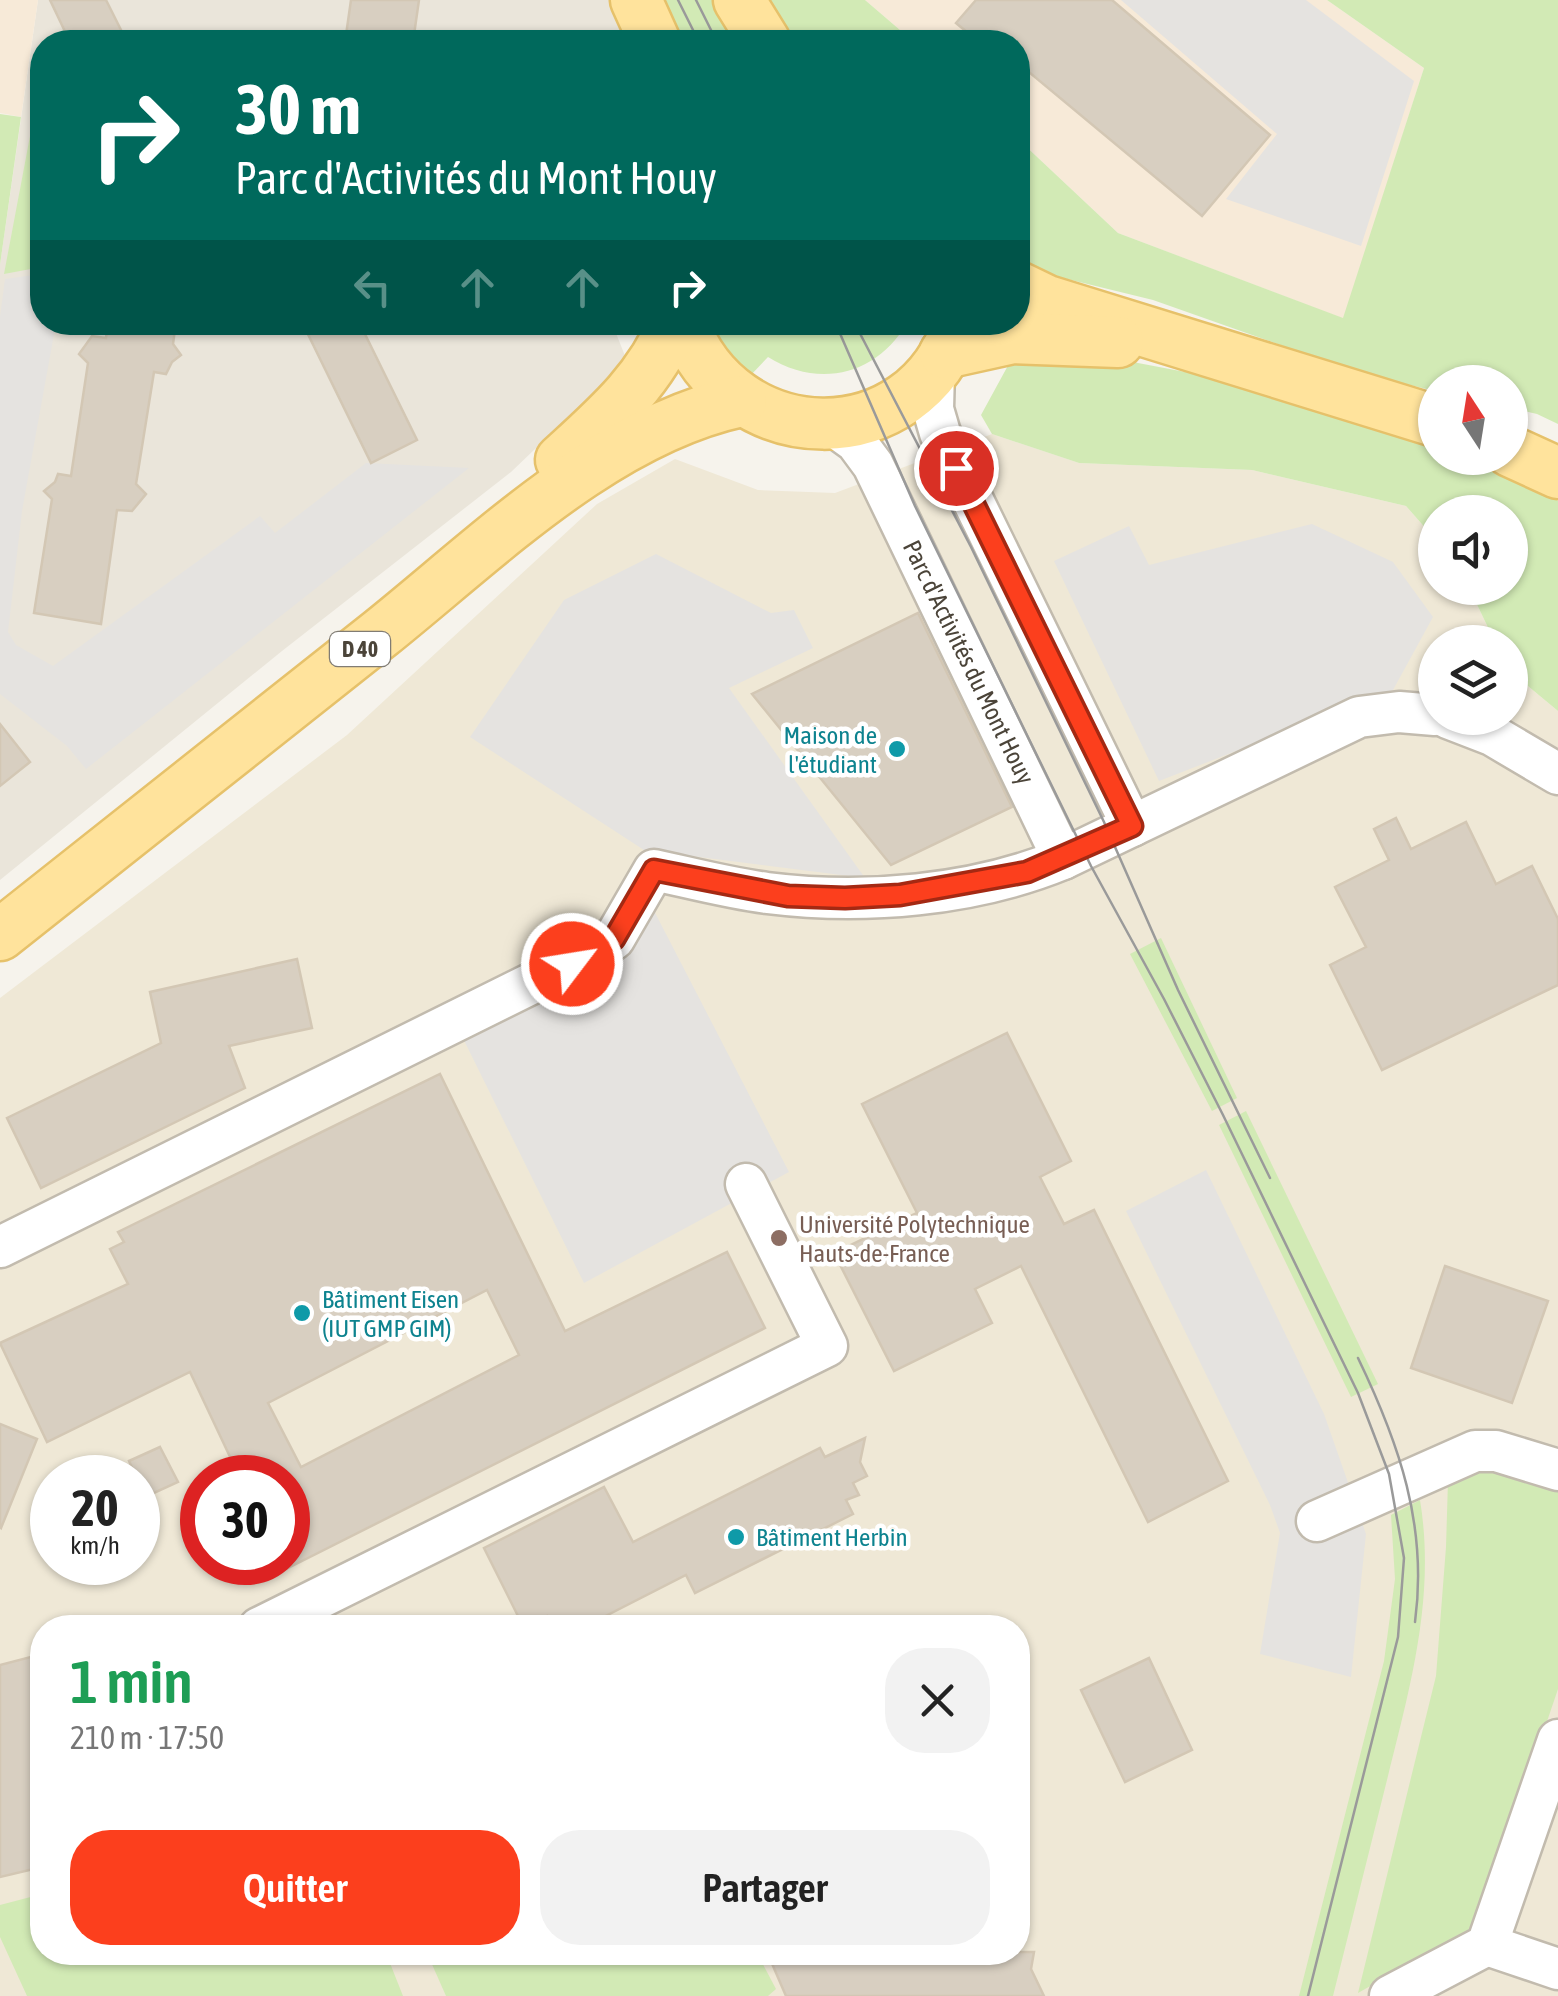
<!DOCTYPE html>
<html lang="fr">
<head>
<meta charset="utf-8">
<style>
  body { margin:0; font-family:"Asap Condensed",sans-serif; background:#f2f2f2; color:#222; height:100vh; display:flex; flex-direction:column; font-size:38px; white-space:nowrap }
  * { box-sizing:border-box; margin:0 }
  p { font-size:32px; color:#767676 }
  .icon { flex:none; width:55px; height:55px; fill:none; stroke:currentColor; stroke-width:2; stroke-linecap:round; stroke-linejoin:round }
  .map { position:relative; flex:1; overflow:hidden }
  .sheet { position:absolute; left:30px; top:1615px; width:1000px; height:350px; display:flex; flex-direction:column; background:#fff; border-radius:40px; box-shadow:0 2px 8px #0004 }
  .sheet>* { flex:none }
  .hud { position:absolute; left:30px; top:30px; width:1000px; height:305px; border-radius:40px; box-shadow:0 2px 8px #0004; background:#00695c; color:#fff; overflow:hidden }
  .needle { width:65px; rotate:348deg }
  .tools { position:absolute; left:1418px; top:365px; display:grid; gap:20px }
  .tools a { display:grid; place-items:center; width:110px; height:110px; border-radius:50%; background:#fff; box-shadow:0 2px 8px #0004; font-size:50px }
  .speed { position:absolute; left:30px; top:1455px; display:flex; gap:20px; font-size:50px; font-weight:700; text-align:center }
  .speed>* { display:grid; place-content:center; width:130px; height:130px; border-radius:50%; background:#fff; box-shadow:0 2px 8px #0004; line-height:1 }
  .speed small { font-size:25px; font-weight:400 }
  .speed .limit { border:15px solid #d22; background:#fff; color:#111 }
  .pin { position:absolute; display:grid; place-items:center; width:85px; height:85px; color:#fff; margin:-42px; border:5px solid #fff; border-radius:50%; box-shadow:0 2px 10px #0007 }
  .me { position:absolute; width:110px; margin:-55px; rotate:59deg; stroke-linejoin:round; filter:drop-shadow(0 0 8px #0008) }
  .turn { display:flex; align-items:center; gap:35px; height:210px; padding:0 40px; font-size:45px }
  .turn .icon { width:130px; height:130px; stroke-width:2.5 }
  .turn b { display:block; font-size:70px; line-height:85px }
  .lanes { display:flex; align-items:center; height:95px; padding:0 40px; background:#0003; justify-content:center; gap:50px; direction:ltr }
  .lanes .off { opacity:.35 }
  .round { display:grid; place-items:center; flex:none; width:105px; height:105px; border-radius:40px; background:#f2f2f2 }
  .overview { display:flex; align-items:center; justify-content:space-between; height:170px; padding:0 40px }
  h1 { font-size:60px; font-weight:600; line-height:75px; color:#1e9e55 }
  .button { display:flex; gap:20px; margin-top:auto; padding:20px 40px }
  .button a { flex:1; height:115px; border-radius:40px; background:#fc3f1d; color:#fff; font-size:40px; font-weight:600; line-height:115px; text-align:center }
  .button a+a { background:#f2f2f2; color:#222 }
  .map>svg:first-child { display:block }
  .residential { fill:#eae5da }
  .commercial { fill:#f7ead8 }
  .education { fill:#efe8d6; fill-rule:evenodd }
  .green { fill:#d2eab5 }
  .parking { fill:#e5e3e0 }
  .building { fill:#d8cfc1; stroke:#d3c7b4; stroke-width:2.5; fill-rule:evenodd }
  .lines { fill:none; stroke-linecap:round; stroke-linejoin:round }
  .minor-casing { stroke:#c2bbae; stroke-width:45 }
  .major-casing { stroke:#e6c16a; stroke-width:55 }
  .minor { stroke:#fff; stroke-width:40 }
  .major { stroke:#ffe39c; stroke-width:50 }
  .tram { stroke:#9a9a9a; stroke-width:2.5 }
  .route-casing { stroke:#a42913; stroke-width:25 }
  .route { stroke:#fc3f1d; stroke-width:18 }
  .culture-dot { fill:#0f9aa8; stroke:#fff; stroke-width:4 }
  .education-dot { fill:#8d6e63; stroke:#fff; stroke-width:4 }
  .labels { text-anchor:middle; stroke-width:9; stroke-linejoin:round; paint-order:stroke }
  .shield { fill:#fff; stroke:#817c74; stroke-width:2.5 }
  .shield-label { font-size:22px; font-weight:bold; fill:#4b4439 }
  .street-label { font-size:25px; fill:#4b4439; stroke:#fff }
  .culture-label { font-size:25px; fill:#0d838f; stroke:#fff; text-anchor:start }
  .education-label { font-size:25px; fill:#785e54; stroke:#fff; text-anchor:start }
</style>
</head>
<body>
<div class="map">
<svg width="1558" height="1996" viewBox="0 0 1558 1996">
  <rect width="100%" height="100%" fill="#f6f3ec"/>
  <path class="residential" d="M38,0H621L638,42H42V322L612,323L627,361L511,472L282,651L0,880V265Z"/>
  <g class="commercial">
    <path d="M0,0H38L21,117L0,113Z"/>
    <path d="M865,0H1327L1424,68L1344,319L1118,233L1018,139V42H914Z"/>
  </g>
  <path class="education" d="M992,434L1079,463L1252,470L1406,506L1435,539V588H1469L1495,642H1435V718H1510V671L1558,711V1996H0V998L347,735L597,504L675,459L758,490L835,493ZM52,1478H138V1562H52ZM202,1478H288V1562H202ZM42,1628H1018V1952H42Z"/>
  <g class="green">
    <path d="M645,0H727L752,42H664Z"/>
    <path d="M757,0H865L914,42H782Z"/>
    <path d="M1327,0H1558V424L1537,414L1510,408V382H1435V391L1360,373L1153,300L1018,267V139L1118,233L1343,318L1424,68Z"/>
    <path d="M0,114L21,117L0,265Z"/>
    <path d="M34,115L42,129V255L36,268L4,274Z"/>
    <path d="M709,323H932L928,331L907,323C877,375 819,389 768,357L750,376L722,348Z"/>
    <path d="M1117,359L1295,393L1435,442V458H1479L1501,465L1558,501V711L1510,671V642H1495L1469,588H1510V512H1435V539L1406,506L1252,470L1079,463L992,434L981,415L1011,360Z"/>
    <path d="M1161,938L1237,1098L1212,1111L1130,954Z"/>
    <path d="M1246,1111L1378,1384L1351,1397L1219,1125Z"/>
    <path d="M1472,1465L1558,1484V1689L1478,1925L1358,1993L1436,1676L1446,1547L1448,1481Z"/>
    <path d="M1420,1500C1436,1597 1410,1687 1387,1780C1369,1852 1351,1924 1333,1996H1299L1384,1661L1395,1579L1391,1515Z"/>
    <path d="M42,1894V1952L386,1953L403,1996H27L0,1937V1905Z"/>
    <path d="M427,1953H757L776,1989L768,1996H446Z"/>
  </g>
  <g class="parking">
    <path d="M1121,0H1306L1414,81L1361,246L1226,199L1277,134Z"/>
    <path d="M42,274V322L56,323L22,511L8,632L16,645L53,666L260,516L275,533L366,463L469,468L86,769L67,746L0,694V317L5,279Z"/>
    <path d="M1312,524L1393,562L1433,617L1393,690L1159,781L1054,561L1129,526L1149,565Z"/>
    <path d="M656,554L771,613L794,610L813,648L729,688L865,878L644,850L470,737L564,600Z"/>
    <path d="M650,903L789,1172L584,1283L447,1006Z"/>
    <path d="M1206,1170L1324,1414L1366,1534L1351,1677L1260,1654L1280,1533L1270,1505L1126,1211Z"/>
  </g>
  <g class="building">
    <path d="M50,0H106L127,42H70Z"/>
    <path d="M351,0H419L413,42H345Z"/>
    <path d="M976,0H1112L1270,135L1202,216L1018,63V42H979L956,23Z"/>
    <path d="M108,322H176L173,344L181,355L172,362L166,374L154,372L136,484L146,494L132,511L117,510L101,624L34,613L52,499L44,491L55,482L58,474L71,476L88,363L79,354L92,336L106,338Z"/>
    <path d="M302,322H359L417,440L371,463Z"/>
    <path d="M918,613L1012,807L891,865L752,694Z"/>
    <path d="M0,724L30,762L0,786Z"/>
    <path d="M1396,818L1411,849L1466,822L1496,884L1532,866L1558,919V985L1382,1070L1330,965L1366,947L1335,887L1389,860L1374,829Z"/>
    <path d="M297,959L312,1028L229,1046L245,1088L41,1188L7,1118L161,1043L150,992Z"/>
    <path d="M1007,1033L1071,1161L1040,1177L1064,1224L1094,1210L1228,1481L1148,1522L1021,1266L975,1289L992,1323L894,1371L834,1253L917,1213L862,1104Z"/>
    <path d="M440,1074L565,1331L727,1252L765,1328L288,1568V1478H240L190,1372L47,1442L0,1343L128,1284L110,1249L124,1242L118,1232ZM487,1290L519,1355L301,1467L268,1403Z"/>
    <path d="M1445,1266L1548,1301L1512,1403L1411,1368Z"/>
    <path d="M0,1424L37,1439L1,1528L0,1527Z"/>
    <path d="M865,1438L860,1462L867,1476L853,1483L859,1495L846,1500L853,1514L695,1593L686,1575L582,1628H553L547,1616L524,1628L484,1548L604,1487L633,1542L820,1448L825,1457Z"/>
    <path d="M160,1447L178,1482L145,1497L129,1461Z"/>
    <path d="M42,1654V1867L0,1877V1665Z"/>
    <path d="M1149,1658L1192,1750L1125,1782L1081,1690Z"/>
    <path d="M767,1952H1034L1031,1969L1044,1996H786Z"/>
  </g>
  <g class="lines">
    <defs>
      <g id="minor">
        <path d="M934,370L933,409L940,433L1132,826"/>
        <path d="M831,424L856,442L873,465L1063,859"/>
        <path d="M1448,718L1492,735L1558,774"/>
        <path d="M0,1247L591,954L614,939L654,870C691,878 729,888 767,893C864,905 973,896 1063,859L1359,717L1399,712L1435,715"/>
        <path d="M1317,1521L1475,1451H1496L1558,1470"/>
        <path d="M259,1628L827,1346L746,1184"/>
        <path d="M1487,1945L1558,1969"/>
        <path d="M1390,1996L1487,1945L1558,1740"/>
      </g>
      <g id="major">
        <path d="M636,0L655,42"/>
        <path d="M739,0L765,42"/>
        <path d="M1018,287L1047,301L1435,421"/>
        <path d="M683,322C731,455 915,460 959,322"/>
        <path d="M945,353L1013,338L1118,342"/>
        <path d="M1510,451L1558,473"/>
        <path d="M561,460C606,419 651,380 674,322"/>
        <path d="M0,935C127,834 254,734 381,633C487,548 605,430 741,401"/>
      </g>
    </defs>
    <use href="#minor" class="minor-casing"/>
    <use href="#major" class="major-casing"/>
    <use href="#minor" class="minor"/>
    <use href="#major" class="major"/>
    <g class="tram">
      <path d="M678,0L699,42"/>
      <path d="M696,0L717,42"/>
      <path d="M835,322L915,506L1091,866L1164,999L1223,1115L1358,1393L1389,1474L1404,1558L1398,1637L1308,1996"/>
      <path d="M854,322L971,547L1104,822L1178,990L1270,1178"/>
      <path d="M1358,1358C1399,1443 1428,1526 1415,1622"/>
    </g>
  </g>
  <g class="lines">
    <defs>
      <path id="route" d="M572,964L614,939L654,870L788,896L845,898L900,895L1027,872L1132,826L956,468"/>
    </defs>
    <use href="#route" class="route-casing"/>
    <use href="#route" class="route"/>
  </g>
  <g class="culture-dot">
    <circle cx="897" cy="749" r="10"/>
    <circle cx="302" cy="1313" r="10"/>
    <circle cx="736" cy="1537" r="10"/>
  </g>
  <circle class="education-dot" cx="779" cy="1238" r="10"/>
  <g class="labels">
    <rect class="shield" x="330" y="632" width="60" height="34" rx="8"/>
    <g class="shield-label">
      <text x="360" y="657">D 40</text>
    </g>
    <g class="street-label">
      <text transform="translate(969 662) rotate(64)" y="9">Parc d'Activités du Mont Houy</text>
    </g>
    <g class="culture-label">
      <text x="877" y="744" text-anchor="end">Maison de<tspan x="877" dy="29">l'étudiant</tspan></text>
      <text x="322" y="1308">Bâtiment Eisen<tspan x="322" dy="29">(IUT GMP GIM)</tspan></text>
      <text x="756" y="1546">Bâtiment Herbin</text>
    </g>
    <g class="education-label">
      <text x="799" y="1233">Université Polytechnique<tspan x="799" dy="29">Hauts-de-France</tspan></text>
    </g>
  </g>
</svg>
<div class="tools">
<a><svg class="needle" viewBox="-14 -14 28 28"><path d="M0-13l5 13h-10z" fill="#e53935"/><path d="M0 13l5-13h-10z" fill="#767676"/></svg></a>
<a><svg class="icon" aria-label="sound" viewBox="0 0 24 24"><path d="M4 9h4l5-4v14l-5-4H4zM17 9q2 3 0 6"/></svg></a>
<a><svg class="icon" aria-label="layers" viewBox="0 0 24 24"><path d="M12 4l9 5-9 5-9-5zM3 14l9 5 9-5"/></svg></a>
</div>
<div class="speed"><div>20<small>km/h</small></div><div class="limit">30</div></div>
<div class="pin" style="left:956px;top:468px;background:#d93025"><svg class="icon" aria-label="arrive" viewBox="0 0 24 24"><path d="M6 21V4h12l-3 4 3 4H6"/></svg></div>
<svg class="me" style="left:572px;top:964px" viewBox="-20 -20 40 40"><circle r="17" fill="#fc3f1d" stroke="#fff" stroke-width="3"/><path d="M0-11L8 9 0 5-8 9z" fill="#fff"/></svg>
<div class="hud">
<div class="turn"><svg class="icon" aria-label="right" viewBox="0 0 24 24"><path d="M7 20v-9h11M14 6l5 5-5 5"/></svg><div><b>30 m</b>Parc d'Activités du Mont Houy</div></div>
<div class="lanes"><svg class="icon off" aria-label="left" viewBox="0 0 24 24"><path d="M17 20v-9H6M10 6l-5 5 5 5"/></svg><svg class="icon off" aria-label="ahead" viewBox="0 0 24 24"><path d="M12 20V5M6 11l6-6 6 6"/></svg><svg class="icon off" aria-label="ahead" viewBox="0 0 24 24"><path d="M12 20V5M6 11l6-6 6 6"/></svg><svg class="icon" aria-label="right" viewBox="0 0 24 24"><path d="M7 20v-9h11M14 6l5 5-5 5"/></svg></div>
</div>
<section class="sheet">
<div class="overview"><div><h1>1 min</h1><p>210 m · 17:50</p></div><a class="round"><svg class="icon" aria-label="close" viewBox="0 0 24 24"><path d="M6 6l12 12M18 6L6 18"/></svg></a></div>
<div class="button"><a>Quitter</a><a>Partager</a></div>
</section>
</div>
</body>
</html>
